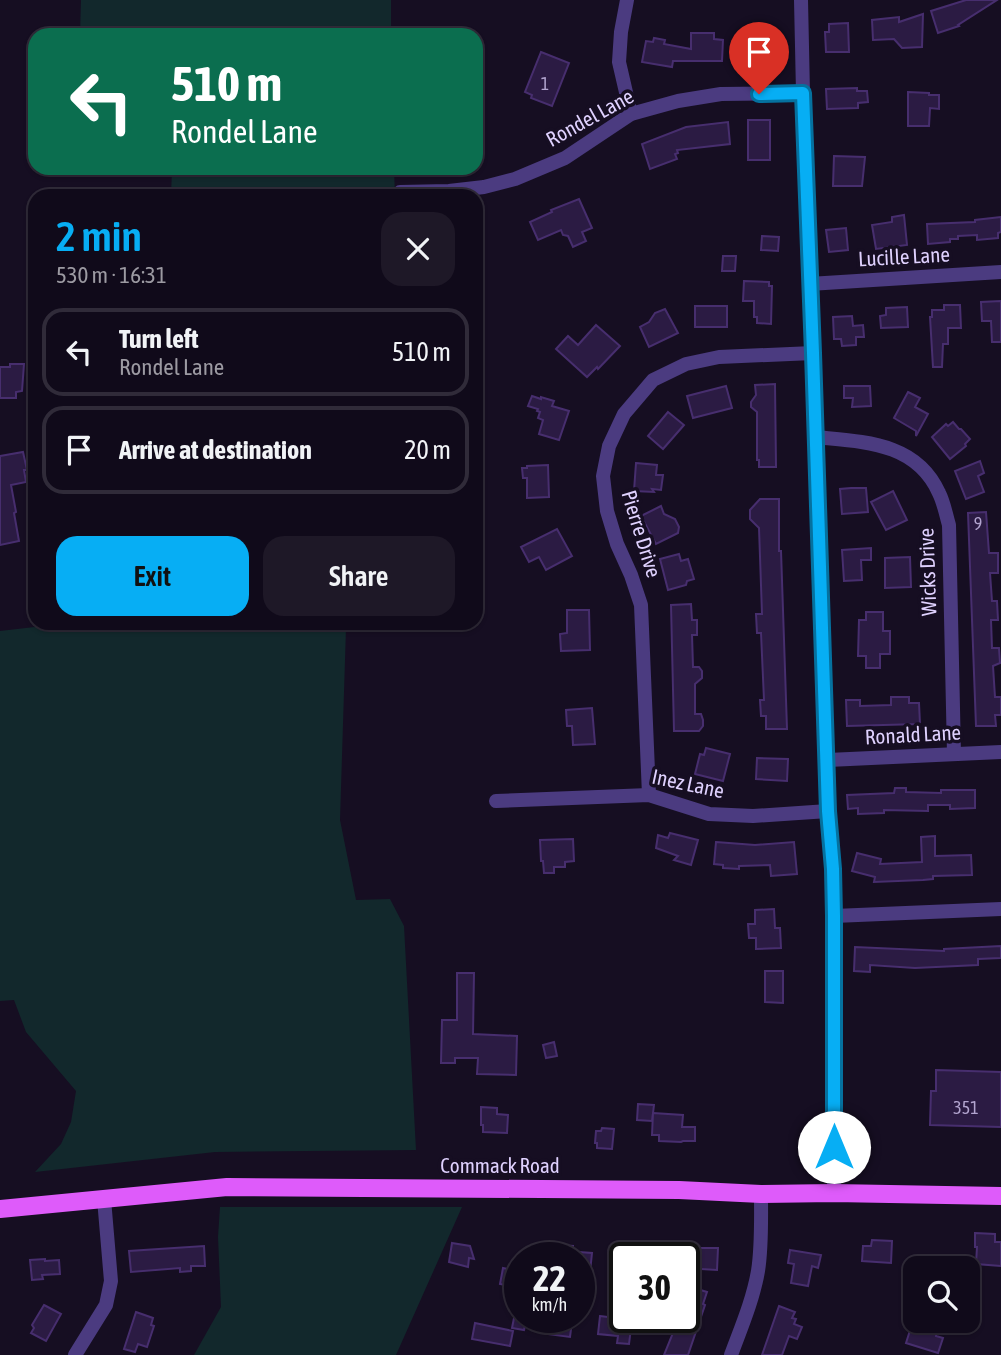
<!DOCTYPE html>
<html lang="en">
<head>
<meta charset="utf-8">
<style>
  body { margin:0; font-family:"Asap Condensed",sans-serif; background:#1e1827; color:#f1f3f6; height:100vh; display:flex; flex-direction:column; font-size:26px; white-space:nowrap }
  * { box-sizing:border-box; margin:0 }
  p { font-size:23px; color:#9c9aa2 }
  .icon { flex:none; width:38px; height:38px; fill:none; stroke:currentColor; stroke-width:2; stroke-linecap:round; stroke-linejoin:round }
  .map { position:relative; flex:1; overflow:hidden }
  .drawer { position:absolute; left:28px; top:189px; width:455px; height:441px; display:flex; flex-direction:column; background:#100a1a; border-radius:21px; box-shadow:0 2px 5px #0004,0 0 0 2px #302b39 }
  .drawer>* { flex:none }
  .guide { position:absolute; left:28px; top:28px; width:455px; height:147px; border-radius:21px; box-shadow:0 2px 5px #0004,0 0 0 2px #302b39; background:#0b6e4f; color:#fff; overflow:hidden }
  .fabs { position:absolute; left:903px; top:1256px; display:grid; gap:14px }
  .fabs a { display:grid; place-items:center; width:77px; height:77px; border-radius:14px; background:#100a1a; box-shadow:0 2px 5px #0004,0 0 0 2px #302b39; font-size:35px }
  .speed { position:absolute; left:504px; top:1242px; display:flex; gap:14px; font-size:35px; font-weight:700; text-align:center }
  .speed>* { display:grid; place-content:center; width:91px; height:91px; border-radius:50%; background:#100a1a; box-shadow:0 2px 5px #0004,0 0 0 2px #302b39; line-height:1 }
  .speed small { font-size:18px; font-weight:400 }
  .speed .limit { border:4px solid #111; border-radius:10px; background:#fff; color:#111 }
  .pin { position:absolute; display:grid; place-items:center; width:60px; height:60px; color:#fff; margin:-72px -30px; border-radius:50% 50% 50% 0; rotate:-45deg; box-shadow:0 0 7px #0007 }
  .pin .icon { rotate:45deg }
  .me { position:absolute; width:77px; margin:-38px; rotate:0deg; stroke-linejoin:round; filter:drop-shadow(0 0 5px #0008) }
  .turn { display:flex; align-items:center; gap:24px; height:147px; padding:0 28px; font-size:32px }
  .turn .icon { width:91px; height:91px; stroke-width:2.5 }
  .turn b { display:block; font-size:49px; line-height:60px }
  .round { display:grid; place-items:center; flex:none; width:74px; height:74px; border-radius:21px; background:#1e1827 }
  .head { display:flex; align-items:center; justify-content:space-between; height:119px; padding:0 28px }
  h1 { font-size:42px; font-weight:600; line-height:52px; color:#07aef4 }
  .primary-button { display:flex; gap:14px; margin-top:auto; padding:14px 28px }
  .primary-button a { flex:1; height:80px; border-radius:21px; background:#07aef4; color:#111; font-size:28px; font-weight:600; line-height:80px; text-align:center }
  .primary-button a+a { background:#1e1827; color:#f1f3f6 }
  ul { padding:0; list-style:none }
  li { display:flex; align-items:center; gap:21px; height:88px; margin:0 14px 10px; padding:0 14px; border:4px solid #302b39; border-radius:21px }
  li div { flex:1 }
  li b { display:block; font-size:26px }
  li em { font-style:normal }
  .map>svg:first-child { display:block }
  .green { fill:#12282c }
  .building { fill:#2b1b43; stroke:#472e6e; stroke-width:2 }
  .lines { fill:none; stroke-linecap:round; stroke-linejoin:round }
  .street { stroke:#4b3b80; stroke-width:14 }
  .primary { stroke:#de5bfa; stroke-width:18 }
  .route-casing { stroke:#05719f; stroke-width:18 }
  .route { stroke:#07aef4; stroke-width:12 }
  .labels { text-anchor:middle; stroke-width:7; stroke-linejoin:round; paint-order:stroke }
  .number-label { font-size:18px; fill:#b2a4cf }
  .street-label { font-size:21px; fill:#dfd1fe; stroke:#160e22 }
</style>
</head>
<body>
<div class="map">
<svg width="1001" height="1355" viewBox="0 0 1001 1355">
  <rect width="100%" height="100%" fill="#160e22"/>
  <g class="green">
    <path d="M81,0H391V35H80Z"/>
    <path d="M172,168H394L395,196H171Z"/>
    <path d="M69,623H393L346,628L340,820L356,900L390,899L404,926L416,1150L215,1152L35,1172L61,1144L71,1122L76,1091L26,1032L14,1000L0,1001V631Z"/>
    <path d="M220,1207H462L396,1355H194L221,1307L218,1237Z"/>
  </g>
  <g class="building">
    <path d="M966,0H997L958,25L959,26L938,33L931,11Z"/>
    <path d="M923,14L922,47L902,48L894,39L873,40L872,20L899,17V22Z"/>
    <path d="M848,23L849,52H826L825,32H829V24Z"/>
    <path d="M767,28L768,60L748,61L747,29Z"/>
    <path d="M691,33H714V39L723,40L722,61H673L672,67L642,62L646,41L653,42L654,38L665,40L664,44L691,49Z"/>
    <path d="M541,52L569,63L552,106L531,98L532,95L525,92Z"/>
    <path d="M857,88V91H867L868,102L858,103V108L827,109L826,89Z"/>
    <path d="M908,92L929,93V95H939V109L930,108L929,126H908Z"/>
    <rect x="748" y="120" width="22" height="40"/>
    <path d="M728,122L730,144L677,150L678,153L675,154L677,159L650,169L642,144L686,127Z"/>
    <path d="M834,156L865,157L862,186H833Z"/>
    <path d="M579,199L592,228L582,232L586,241L573,247L568,236L563,235L561,230L538,240L530,222L552,212L551,210Z"/>
    <path d="M904,215L907,245L876,249L872,225L892,222V217Z"/>
    <path d="M1001,217V232L998,233V238L977,240V235L958,236V239H950V242L928,244L927,224L975,222V220Z"/>
    <path d="M846,228L848,250L829,252L826,230Z"/>
    <path d="M762,236L779,237L778,251L761,250Z"/>
    <path d="M723,256H736L735,271H722Z"/>
    <path d="M744,281L769,282V286H772L771,324L757,323V317H754V301H743Z"/>
    <path d="M1001,301V342H992L991,321H982L981,302Z"/>
    <path d="M944,305H960L961,328H948V344H943L942,367H933L930,317H932V310H944Z"/>
    <rect x="695" y="306" width="32" height="21"/>
    <path d="M907,307L908,327L881,328L880,316L886,315V308Z"/>
    <path d="M665,309L678,333L649,347L640,327L649,322L655,313Z"/>
    <path d="M852,316L853,326L863,325L864,337H856V345L842,346L841,339H834L833,317Z"/>
    <path d="M596,325L620,346L598,369L597,367L587,377L556,349L568,336L578,345Z"/>
    <path d="M10,364H24L22,391L16,392V398H0V367H10Z"/>
    <path d="M775,384L776,467H759V460H757V412L751,407V402L756,395L755,385Z"/>
    <path d="M726,386L732,408L693,418L687,396Z"/>
    <path d="M844,386H870L871,406L852,407L853,398H844Z"/>
    <path d="M908,392L920,398L915,407L928,414L916,436V431L894,418Z"/>
    <path d="M532,396L541,399V397L554,401L552,406L569,411L559,440L539,434L543,420L538,418L540,412L537,411L538,409L528,406Z"/>
    <path d="M668,412L684,425L663,449L648,436Z"/>
    <path d="M953,422L959,429H961L970,439L965,444L966,446L950,459L932,437L946,424L948,426Z"/>
    <path d="M23,452L27,470H24L26,482L11,485L16,512L14,513L19,541L0,545V456Z"/>
    <path d="M980,461L984,473L978,476L984,492L966,499L955,471Z"/>
    <path d="M636,463L657,465L656,475H663L661,490L652,489L654,492L634,491Z"/>
    <path d="M548,465L549,497L527,498V478H523L522,468H527V466Z"/>
    <path d="M851,488H866L868,512L842,514L840,489Z"/>
    <path d="M893,491L907,520L886,530L871,502Z"/>
    <path d="M760,499H779V551H781L787,729H766V716H761L760,700H764L761,633H757L756,614H762L759,528L750,519V510Z"/>
    <path d="M661,506L664,514L675,519L679,527L678,533L656,544L641,516Z"/>
    <path d="M986,512L989,553H998V573H990L992,601H997L998,620H991L992,648H999L1000,663L993,666L995,697H1001V715H995L996,726H976L968,513Z"/>
    <path d="M557,529L572,556L546,570L539,557L529,562L521,547Z"/>
    <path d="M871,548V560H861L862,580L844,581L842,550Z"/>
    <path d="M679,554L681,561L688,559L694,579L687,581L686,585L668,590L660,559Z"/>
    <path d="M910,557L911,587L885,588V558Z"/>
    <path d="M691,604L692,620H697V635H692L693,667H699L702,671V678L695,684V714H701L703,720V726L699,731H674L671,605Z"/>
    <path d="M567,610H589L590,650L561,651L560,634L567,633Z"/>
    <path d="M866,612H883V631H890V654H880V668H866V656H858L859,620H866Z"/>
    <path d="M891,697H909V703H919L920,724L847,726L846,700H860V706L891,705Z"/>
    <path d="M592,708L595,744L573,745L572,726H567L566,710Z"/>
    <path d="M706,748L730,754L723,781L695,774L700,754L704,755Z"/>
    <path d="M757,758L788,759L787,781L756,779Z"/>
    <path d="M895,788H906V792L941,793V790H975V808L950,809V805H928V811L884,810V813L858,814V808L848,809L847,795L894,793Z"/>
    <path d="M670,833L698,840L691,865L674,860L678,856L656,848L658,835L668,838Z"/>
    <path d="M935,836V856L971,855L972,875L933,876V879L923,880L874,882L875,877L852,871L857,853L881,859L880,864L922,862L921,837Z"/>
    <path d="M573,839L574,861L565,862V867H554V873H544L543,861H541L540,840Z"/>
    <path d="M716,842L755,845L794,842L797,874L771,876L770,865L739,866V869L723,868V865L714,864Z"/>
    <path d="M774,909L775,928H780L781,948L756,949V938H749L748,924H755V910Z"/>
    <path d="M1001,946V958L978,959V965L915,968L870,965V972L854,971L855,947L944,951V949Z"/>
    <path d="M765,971H783V1003L765,1002Z"/>
    <path d="M457,973H474L473,1034L517,1036L516,1075L477,1074L478,1058H455V1063H441L442,1020H457Z"/>
    <path d="M554,1042L557,1056L546,1058L543,1045Z"/>
    <path d="M936,1070L1001,1072V1127L930,1125L931,1091H936Z"/>
    <path d="M638,1104L654,1105L652,1121L637,1120Z"/>
    <path d="M481,1107L497,1108V1114L508,1115L507,1133L483,1132V1125H481Z"/>
    <path d="M653,1113L683,1115L682,1127H695V1141H683L681,1142L659,1141V1135H652Z"/>
    <path d="M602,1128L614,1129L612,1149L597,1148V1143H595L596,1131H601Z"/>
    <path d="M975,1233L995,1234V1242H1001V1266L976,1264L977,1247H975Z"/>
    <path d="M872,1240L892,1241L891,1263L862,1261L863,1246H871Z"/>
    <path d="M452,1243L470,1246L474,1259L469,1258L468,1267L449,1262Z"/>
    <path d="M561,1245L573,1246L572,1258H560Z"/>
    <path d="M204,1246L205,1266H191V1271L180,1272V1268L131,1272L129,1251Z"/>
    <path d="M619,1247L660,1249V1258H618Z"/>
    <path d="M688,1248H718L717,1270L684,1268V1251H688Z"/>
    <path d="M790,1250L821,1255L818,1268L812,1266L808,1286L791,1283L794,1264L788,1263Z"/>
    <path d="M579,1252L592,1253L590,1272L579,1271Z"/>
    <path d="M45,1259V1261L59,1260L60,1274L42,1275L43,1279L32,1280L30,1260Z"/>
    <path d="M503,1268L520,1272V1288L500,1284Z"/>
    <path d="M684,1285L707,1292L703,1304L705,1305L688,1355H664L679,1318H684Z"/>
    <path d="M44,1305L61,1314L46,1341L31,1333L34,1328L32,1325Z"/>
    <path d="M779,1306L795,1312L792,1318L796,1319L794,1324L802,1327L797,1339L789,1336L782,1355H762Z"/>
    <path d="M136,1312L153,1318L151,1325L154,1326L147,1347L138,1344L135,1352L124,1349Z"/>
    <path d="M600,1316L632,1320L629,1344L617,1343L618,1336L598,1334Z"/>
    <path d="M514,1318H527L524,1330L512,1328Z"/>
    <path d="M549,1319L572,1322L570,1337L547,1334Z"/>
    <path d="M913,1321H928L926,1328L937,1331L936,1336L943,1338L938,1353L906,1343Z"/>
    <path d="M475,1323L513,1331L510,1346L472,1339Z"/>
  </g>
  <g class="lines">
    <g class="street">
      <path d="M627,0L621,32L619,62L631,114"/>
      <path d="M801,0L803,93L813,353L821,618L828,811L833,869L834,1193"/>
      <path d="M400,192L449,191L484,187L515,179L565,158L631,114L678,101L721,94L803,93"/>
      <path d="M809,284L1001,272"/>
      <path d="M815,437C864,442 916,442 939,493C944,503 946,515 949,525L954,754"/>
      <path d="M828,760L1001,752"/>
      <path d="M649,795L641,605L631,575L617,544L607,511L603,476L609,446L624,414L653,380L686,364L719,357L813,353"/>
      <path d="M496,801L649,795L709,814L753,816L828,811"/>
      <path d="M834,916L1001,909"/>
      <path d="M75,1355L106,1305L111,1281L104,1199"/>
      <path d="M731,1355C741,1328 753,1300 758,1271C762,1246 761,1219 761,1194"/>
    </g>
    <path class="primary" d="M0,1209L227,1187L679,1190L761,1194L834,1193L1001,1196"/>
  </g>
  <g class="lines">
    <defs>
      <path id="route" d="M759,94L803,93L813,353L828,811L833,869L834,916V1147"/>
    </defs>
    <use href="#route" class="route-casing"/>
    <use href="#route" class="route"/>
  </g>
  <g class="labels">
    <g class="number-label">
      <text x="545" y="90">1</text>
      <text x="978" y="530">9</text>
      <text x="966" y="1114">351</text>
    </g>
    <g class="street-label">
      <text transform="translate(590 118) rotate(-29)" y="7">Rondel Lane</text>
      <text transform="translate(904 257) rotate(-3)" y="7">Lucille Lane</text>
      <text transform="translate(641 534) rotate(73)" y="7">Pierre Drive</text>
      <text transform="translate(928 572) rotate(-92)" y="7">Wicks Drive</text>
      <text transform="translate(913 735) rotate(-3)" y="7">Ronald Lane</text>
      <text transform="translate(688 784) rotate(12)" y="7">Inez Lane</text>
      <text x="500" y="1173">Commack Road</text>
    </g>
  </g>
</svg>
<div class="fabs">
<a><svg class="icon" aria-label="search" viewBox="0 0 24 24"><circle cx="10" cy="10" r="6"/><path d="M15 15l6 6"/></svg></a>
</div>
<div class="speed"><div>22<small>km/h</small></div><div class="limit">30</div></div>
<div class="pin" style="left:759px;top:94px;background:#d93025"><svg class="icon" aria-label="arrive" viewBox="0 0 24 24"><path d="M6 21V4h12l-3 4 3 4H6"/></svg></div>
<svg class="me" style="left:834px;top:1147px" viewBox="-20 -20 40 40"><circle r="19" fill="#fff"/><path d="M0-13L10 11 0 6-10 11z" fill="#07aef4"/></svg>
<div class="guide">
<div class="turn"><svg class="icon" aria-label="left" viewBox="0 0 24 24"><path d="M17 20v-9H6M10 6l-5 5 5 5"/></svg><div><b>510 m</b>Rondel Lane</div></div>
</div>
<section class="drawer">
<div class="head"><div><h1>2 min</h1><p>530 m · 16:31</p></div><a class="round"><svg class="icon" aria-label="close" viewBox="0 0 24 24"><path d="M6 6l12 12M18 6L6 18"/></svg></a></div>
<ul>
<li><svg class="icon" aria-label="left" viewBox="0 0 24 24"><path d="M17 20v-9H6M10 6l-5 5 5 5"/></svg><div><b>Turn left</b><p>Rondel Lane</p></div><em>510 m</em></li>
<li><svg class="icon" aria-label="arrive" viewBox="0 0 24 24"><path d="M6 21V4h12l-3 4 3 4H6"/></svg><div><b>Arrive at destination</b></div><em>20 m</em></li>
</ul>
<div class="primary-button"><a>Exit</a><a>Share</a></div>
</section>
</div>
</body>
</html>
